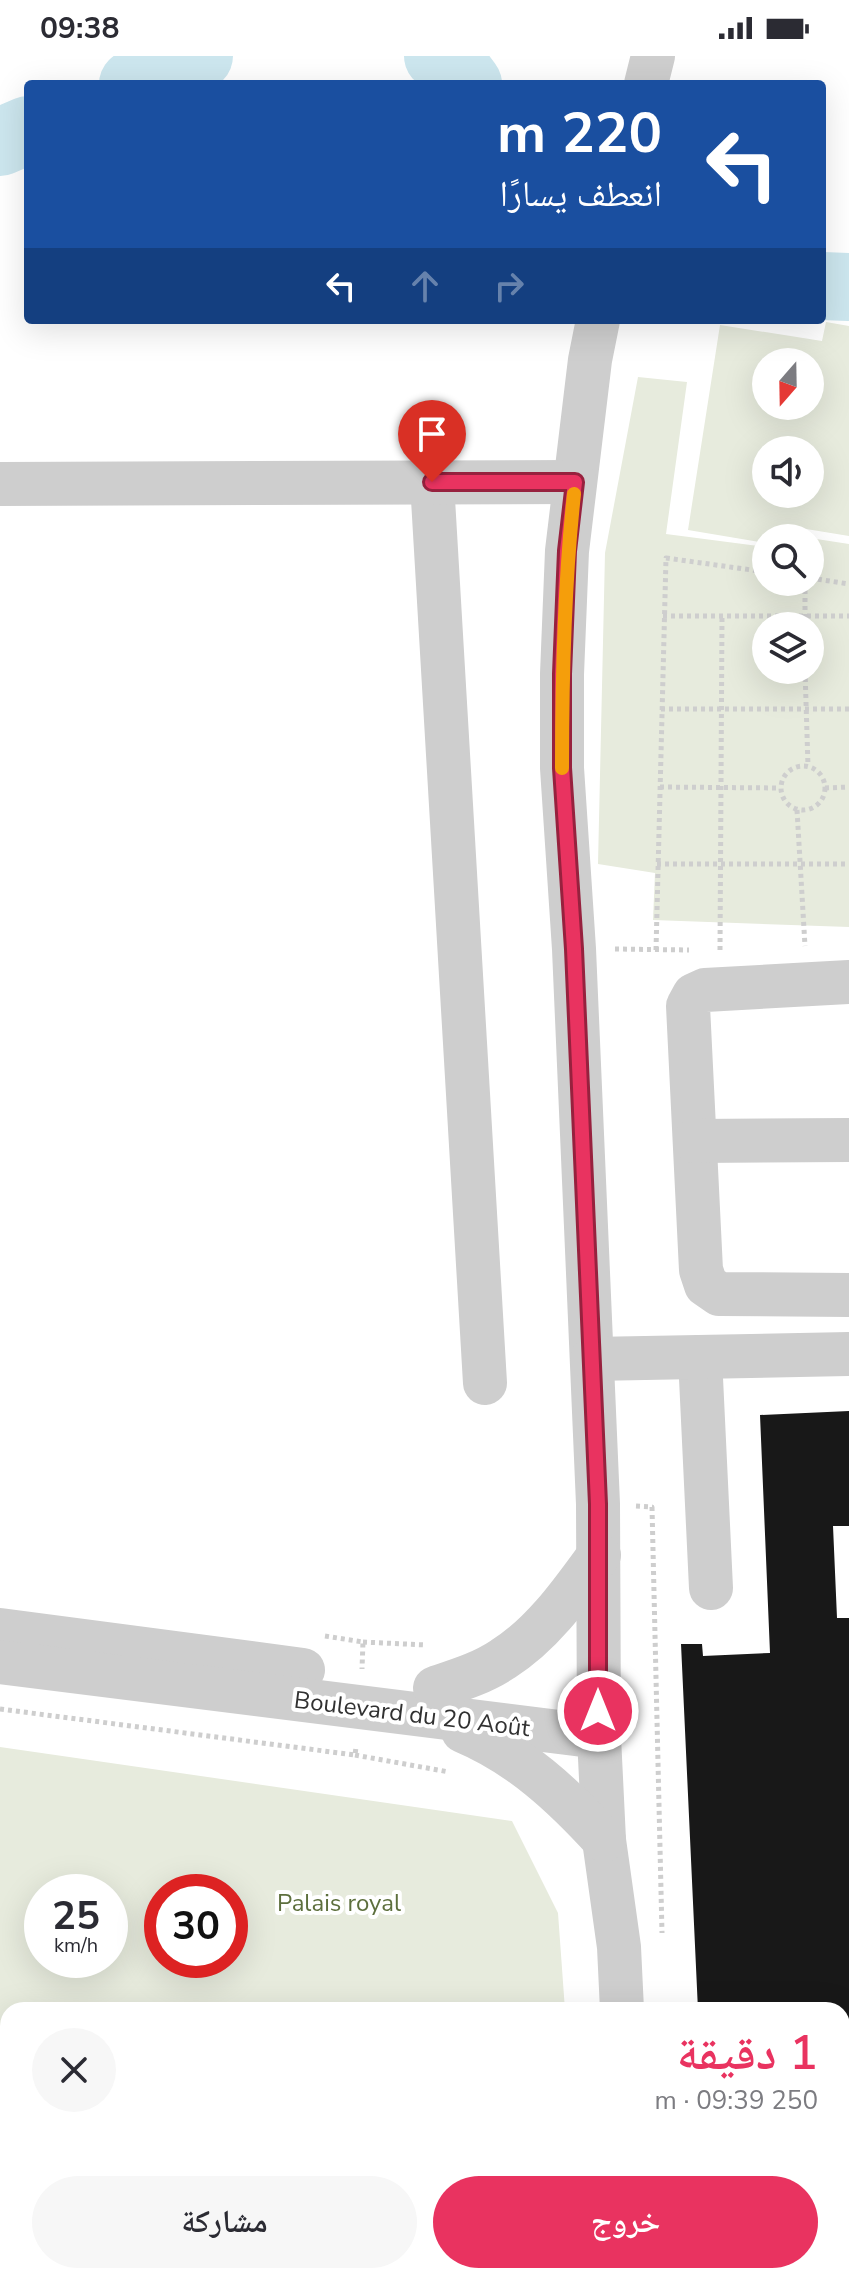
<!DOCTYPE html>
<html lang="ar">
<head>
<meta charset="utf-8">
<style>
  body { margin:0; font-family:"Nunito Sans","Noto Naskh Arabic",sans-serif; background:#f7f7f7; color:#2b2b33; direction:rtl; height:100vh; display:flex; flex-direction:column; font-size:30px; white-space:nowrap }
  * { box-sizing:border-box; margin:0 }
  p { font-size:26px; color:#7c7c81 }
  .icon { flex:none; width:44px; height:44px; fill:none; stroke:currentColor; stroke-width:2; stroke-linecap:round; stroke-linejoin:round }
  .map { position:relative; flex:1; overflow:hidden; direction:ltr }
  .details { position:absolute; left:0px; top:1946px; width:850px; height:282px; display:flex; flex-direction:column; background:#fff; border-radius:24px 24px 0 0; box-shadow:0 8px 32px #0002; direction:rtl }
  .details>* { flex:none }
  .guide { position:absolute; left:24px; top:24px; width:802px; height:244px; border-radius:8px; box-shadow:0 8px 32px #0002; direction:rtl; background:#1a4fa0; color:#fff; overflow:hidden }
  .needle { width:52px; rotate:200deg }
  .buttons { position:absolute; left:752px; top:292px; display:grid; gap:16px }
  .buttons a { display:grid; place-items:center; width:72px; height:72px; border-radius:50%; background:#fff; box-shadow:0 8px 32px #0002; font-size:40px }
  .speed { position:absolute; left:24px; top:1818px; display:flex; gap:16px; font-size:40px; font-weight:700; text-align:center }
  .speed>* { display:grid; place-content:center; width:104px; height:104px; border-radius:50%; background:#fff; box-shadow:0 8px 32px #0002; line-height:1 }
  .speed small { font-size:20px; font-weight:400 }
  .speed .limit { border:12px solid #d22; background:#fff; color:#111 }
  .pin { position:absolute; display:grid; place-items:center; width:68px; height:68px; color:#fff; margin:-82px -34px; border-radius:50% 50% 50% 0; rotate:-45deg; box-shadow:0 0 8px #0007 }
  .pin .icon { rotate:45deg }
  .me { position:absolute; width:88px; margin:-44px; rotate:0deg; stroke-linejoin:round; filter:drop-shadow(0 0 6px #0008) }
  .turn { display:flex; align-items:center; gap:28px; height:168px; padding:0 32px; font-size:36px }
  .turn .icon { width:104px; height:104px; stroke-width:2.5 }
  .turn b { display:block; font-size:56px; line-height:68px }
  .lanes { display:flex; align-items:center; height:76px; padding:0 32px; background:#0003; justify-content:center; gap:40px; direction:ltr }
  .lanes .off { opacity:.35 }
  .round { display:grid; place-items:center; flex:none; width:84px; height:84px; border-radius:42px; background:#f7f7f7 }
  .overview { display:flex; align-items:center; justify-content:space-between; height:136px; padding:0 32px }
  h1 { font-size:48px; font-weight:600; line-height:60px; color:#e93360 }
  .cta { display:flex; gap:16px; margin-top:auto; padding:16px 32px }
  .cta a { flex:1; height:92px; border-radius:48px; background:#e93360; color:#fff; font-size:32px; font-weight:600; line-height:92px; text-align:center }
  .cta a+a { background:#f7f7f7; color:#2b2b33 }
  .status { display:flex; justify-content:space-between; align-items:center; height:56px; padding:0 40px; background:#fff; direction:ltr }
  .status svg { height:22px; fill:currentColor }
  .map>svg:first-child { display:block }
  .green { fill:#e7ebdd; fill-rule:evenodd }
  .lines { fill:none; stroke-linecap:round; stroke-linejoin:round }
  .river { stroke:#cce6ee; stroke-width:68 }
  .building { fill:#181818 }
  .path { stroke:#cecece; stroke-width:5; stroke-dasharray:4 4; stroke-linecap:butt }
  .minor { stroke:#cecece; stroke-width:44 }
  .route-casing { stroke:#97213e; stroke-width:20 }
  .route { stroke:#e93360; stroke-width:14 }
  .slow { stroke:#f59e0b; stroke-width:14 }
  .labels { text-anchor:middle; stroke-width:8; stroke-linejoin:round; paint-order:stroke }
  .street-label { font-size:24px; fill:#313131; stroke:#fff }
  .park-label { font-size:24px; fill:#5d6f3d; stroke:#fff }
</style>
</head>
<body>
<div class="status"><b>09:38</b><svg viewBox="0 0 49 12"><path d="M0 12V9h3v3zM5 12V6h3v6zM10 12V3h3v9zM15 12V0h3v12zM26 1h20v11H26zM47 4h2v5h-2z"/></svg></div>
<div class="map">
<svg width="849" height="2227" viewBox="0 0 849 2227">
  <rect width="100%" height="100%" fill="#fff"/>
  <g class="green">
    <path d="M826,266L849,270V480L794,471L791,482H766V487L688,474L720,269L822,285ZM766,306H810V350H766ZM766,394H810V438H766Z"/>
    <path d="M638,321L687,326L666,478L766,491V526H810V497H816L810,488V482L849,488V871L653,864L655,817L598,808L605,497ZM810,570V614H766V570Z"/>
    <path d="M0,1691L512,1765L558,1857L565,1954H8V2220H582V2227H0ZM42,1836H110V1904H42ZM162,1836H230V1904H162Z"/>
  </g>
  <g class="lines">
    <g class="river">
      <path d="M438,0L452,7L468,28"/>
      <path d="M133,28L199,0"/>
      <path d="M0,86L28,74"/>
      <path d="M822,230L849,231"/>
    </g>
  </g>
  <g class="building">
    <path d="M849,1355V1470H833L837,1562H849V1984L842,1986V1954H698L681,1588H702L703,1600L770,1597L760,1359Z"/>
    <path d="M842,2108H849V2227H831V2220H842Z"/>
  </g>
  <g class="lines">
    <g class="path">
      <path d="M810,522L849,528"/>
      <path d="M663,560H849"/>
      <path d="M805,570V526"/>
      <path d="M805,614L808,710"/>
      <path d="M661,653H849"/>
      <circle cx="803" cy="732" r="22"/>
      <path d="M660,731L780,732"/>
      <path d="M825,732L849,731"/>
      <path d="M797,754L805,890"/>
      <path d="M657,808H849"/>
      <path d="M615,893L689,894"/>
      <path d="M656,894L666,502L766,516"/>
      <path d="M720,894L722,560"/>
      <path d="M636,1450L652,1451L662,1877"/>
      <path d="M325,1580L363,1586L362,1613"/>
      <path d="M363,1586L426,1589"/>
      <path d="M0,1653L355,1699L356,1691"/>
      <path d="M355,1699L449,1716"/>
    </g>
    <g class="minor">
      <path d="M646,28L653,0"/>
      <path d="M598,264L590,304L567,495L562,618V712L574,893L598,1448L599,1681L604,1784L619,1891L622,1954"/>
      <path d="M432,426L485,1327"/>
      <path d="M0,428L575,426"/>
      <path d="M849,926L705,934L694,939L688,950L701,1214L706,1229L719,1238L849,1239"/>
      <path d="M695,1085L849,1084"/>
      <path d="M700,1301L711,1532"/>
      <path d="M592,1303L849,1298"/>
      <path d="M0,1574L303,1614"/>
      <path d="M0,1606L599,1681"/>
      <path d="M435,1632C459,1624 482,1617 503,1603C543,1578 572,1536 599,1499"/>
      <path d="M463,1675C520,1699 563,1739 604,1784"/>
      <path d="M639,2220L640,2227"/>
      <path d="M433,2227L475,2220"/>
    </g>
  </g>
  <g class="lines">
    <defs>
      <path id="route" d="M432,426H575L567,495L562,618V712L574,893L598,1448V1655"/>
    </defs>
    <use href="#route" class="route-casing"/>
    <use href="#route" class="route"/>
    <path class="slow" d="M562,712C562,620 564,529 574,438"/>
  </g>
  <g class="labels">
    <g class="street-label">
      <text transform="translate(412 1658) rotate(7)" y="8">Boulevard du 20 Août</text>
    </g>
    <g class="park-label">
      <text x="339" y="1855">Palais royal</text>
    </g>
  </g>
</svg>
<div class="buttons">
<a><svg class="needle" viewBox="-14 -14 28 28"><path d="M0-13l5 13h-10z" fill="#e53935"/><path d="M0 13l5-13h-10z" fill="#7c7c81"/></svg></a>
<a><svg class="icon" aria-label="sound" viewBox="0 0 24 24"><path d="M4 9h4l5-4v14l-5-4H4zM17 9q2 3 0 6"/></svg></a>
<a><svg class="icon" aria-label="search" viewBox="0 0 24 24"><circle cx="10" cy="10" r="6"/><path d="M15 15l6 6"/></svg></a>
<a><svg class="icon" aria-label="layers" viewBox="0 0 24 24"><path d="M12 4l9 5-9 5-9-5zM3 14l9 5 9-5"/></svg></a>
</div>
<div class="speed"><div>25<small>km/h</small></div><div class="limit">30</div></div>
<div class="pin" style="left:432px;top:426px;background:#d93025"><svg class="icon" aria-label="arrive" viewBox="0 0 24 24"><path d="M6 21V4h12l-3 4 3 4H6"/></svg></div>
<svg class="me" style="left:598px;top:1655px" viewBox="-20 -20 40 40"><circle r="17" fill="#e93360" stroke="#fff" stroke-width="3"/><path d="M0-11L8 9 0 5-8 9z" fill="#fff"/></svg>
<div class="guide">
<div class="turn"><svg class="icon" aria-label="left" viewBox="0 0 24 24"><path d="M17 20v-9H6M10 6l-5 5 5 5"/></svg><div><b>220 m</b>انعطف يسارًا</div></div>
<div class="lanes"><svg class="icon" aria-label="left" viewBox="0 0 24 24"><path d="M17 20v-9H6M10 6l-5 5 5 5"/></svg><svg class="icon off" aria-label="ahead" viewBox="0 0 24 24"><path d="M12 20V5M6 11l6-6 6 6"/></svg><svg class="icon off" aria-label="right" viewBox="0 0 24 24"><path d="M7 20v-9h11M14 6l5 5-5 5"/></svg></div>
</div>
<section class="details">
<div class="overview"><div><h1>1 دقيقة</h1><p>250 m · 09:39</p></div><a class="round"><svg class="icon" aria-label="close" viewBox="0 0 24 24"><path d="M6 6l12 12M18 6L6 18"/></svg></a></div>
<div class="cta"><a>خروج</a><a>مشاركة</a></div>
</section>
</div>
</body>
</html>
